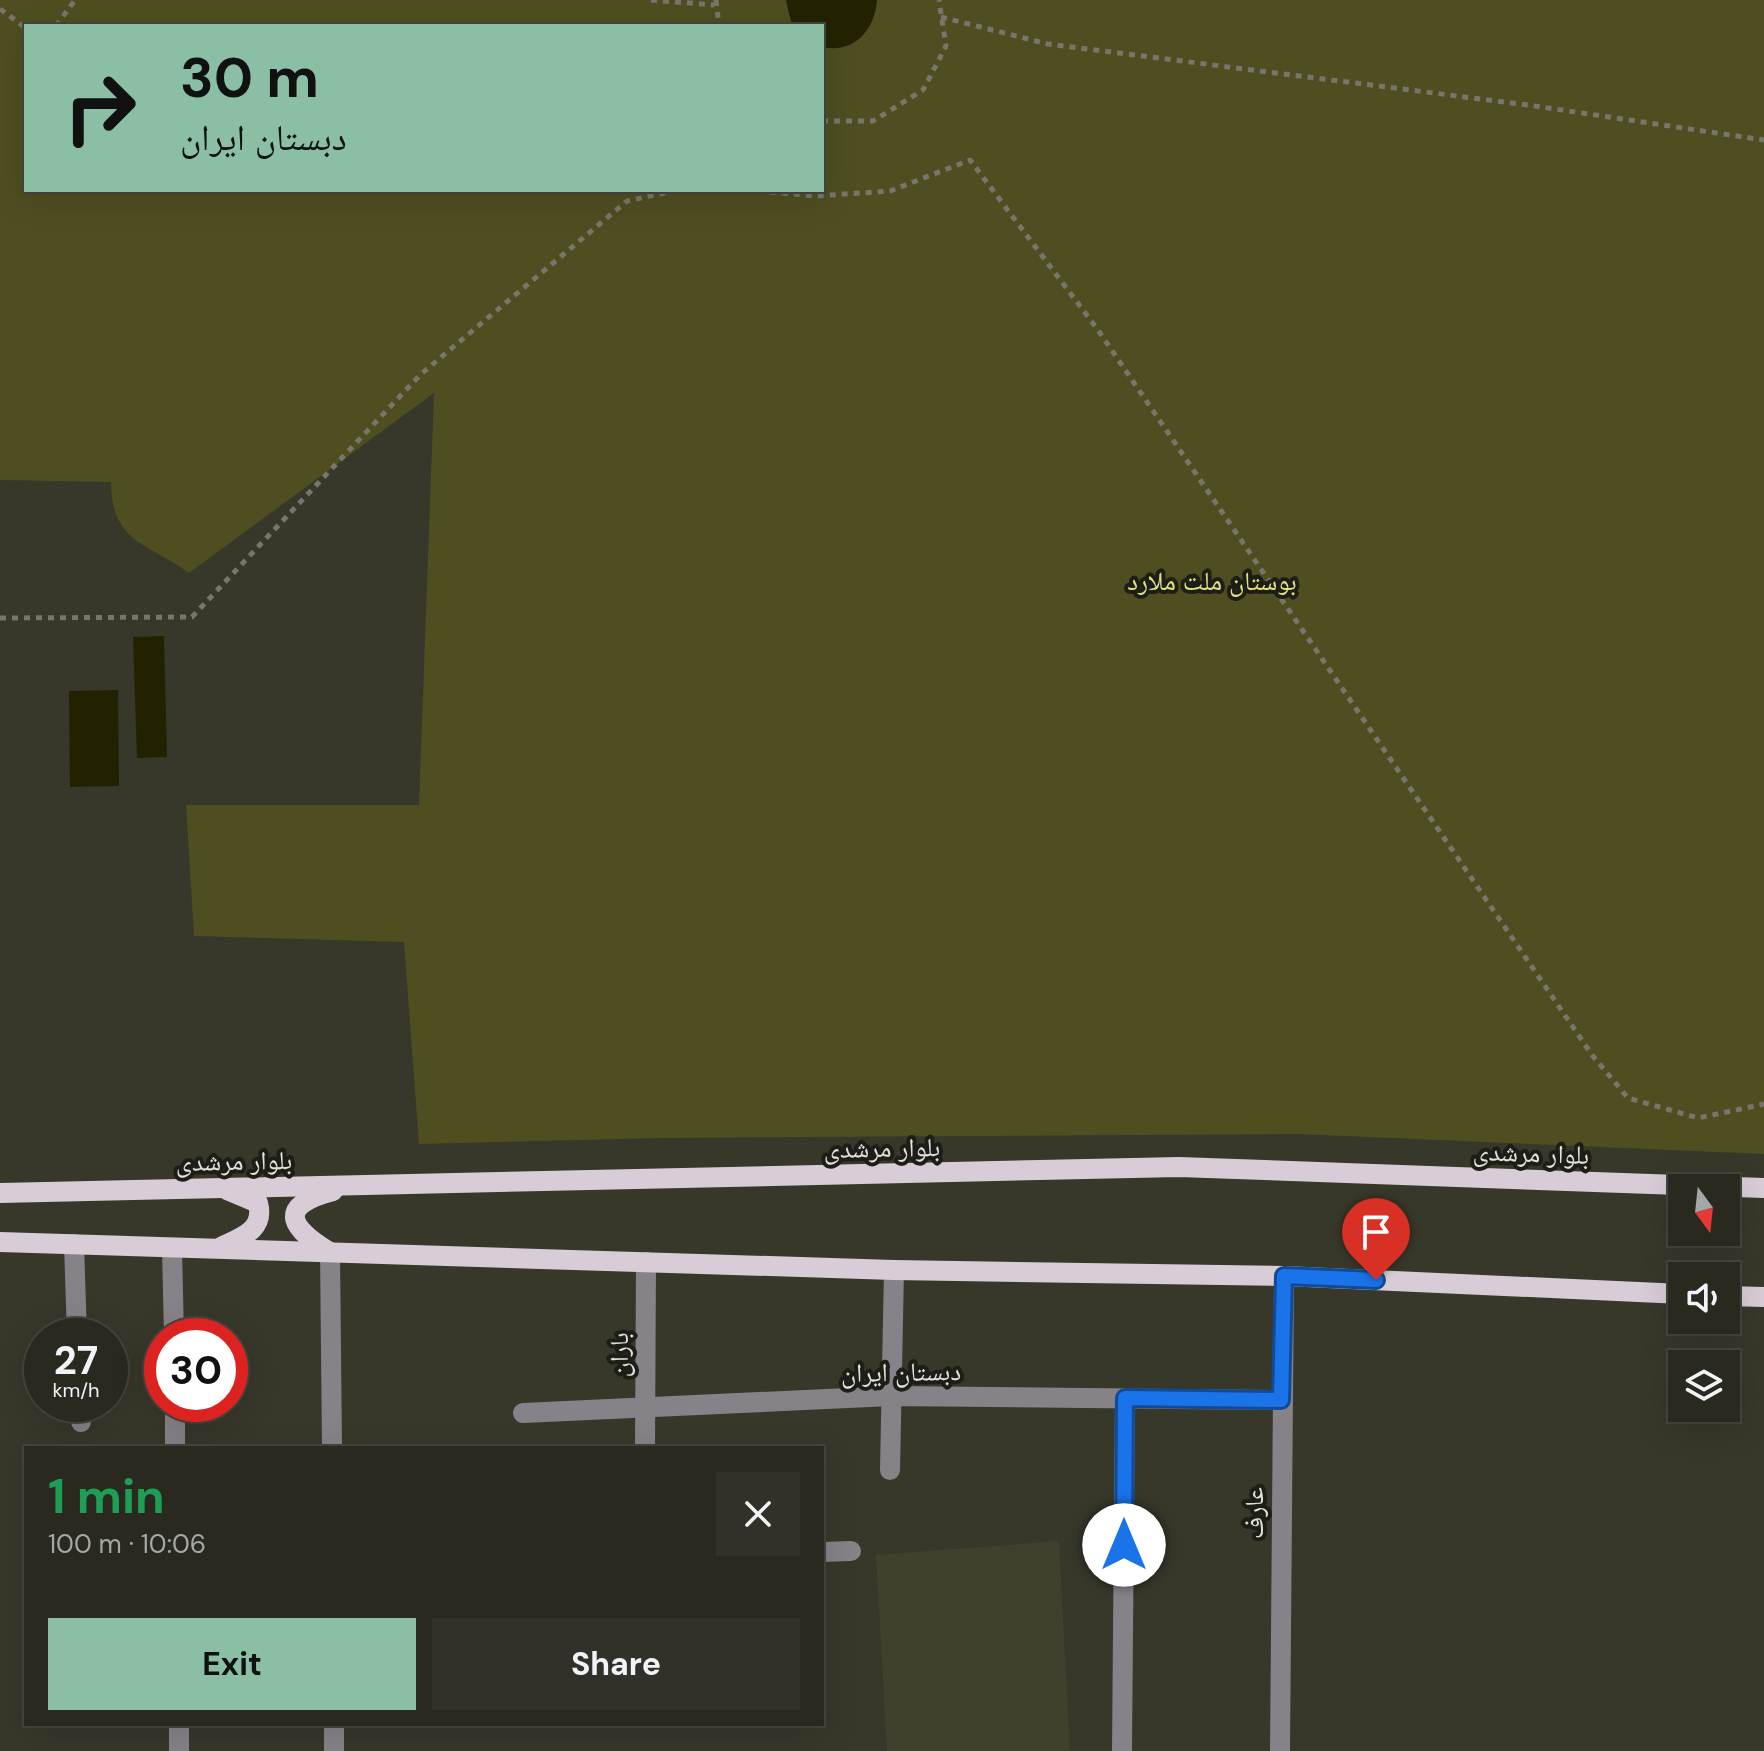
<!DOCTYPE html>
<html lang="en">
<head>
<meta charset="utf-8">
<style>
  body { margin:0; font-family:"DM Sans","Noto Naskh Arabic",sans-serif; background:#313129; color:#f1f3f6; height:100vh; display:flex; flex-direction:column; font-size:30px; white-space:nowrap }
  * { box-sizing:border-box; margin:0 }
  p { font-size:26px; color:#a5a6a5 }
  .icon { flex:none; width:44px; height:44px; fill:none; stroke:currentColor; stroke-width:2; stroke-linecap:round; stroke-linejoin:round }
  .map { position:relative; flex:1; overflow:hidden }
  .panel { position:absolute; left:24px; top:1446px; width:800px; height:280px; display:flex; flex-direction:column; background:#292920; border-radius:0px; box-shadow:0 8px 32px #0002,0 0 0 2px #45453e }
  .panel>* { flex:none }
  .top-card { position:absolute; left:24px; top:24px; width:800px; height:168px; border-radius:0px; box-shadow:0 8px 32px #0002,0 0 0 2px #45453e; background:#8abfa5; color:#111; overflow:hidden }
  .needle { width:52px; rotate:165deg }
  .buttons { position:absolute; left:1668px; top:1174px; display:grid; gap:16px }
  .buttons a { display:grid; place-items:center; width:72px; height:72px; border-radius:0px; background:#292920; box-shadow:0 8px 32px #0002,0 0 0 2px #45453e; font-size:40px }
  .speed { position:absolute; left:24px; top:1318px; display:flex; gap:16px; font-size:40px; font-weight:700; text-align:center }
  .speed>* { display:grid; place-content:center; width:104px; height:104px; border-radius:50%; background:#292920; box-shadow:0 8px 32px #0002,0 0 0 2px #45453e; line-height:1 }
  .speed small { font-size:20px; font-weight:400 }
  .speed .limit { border:12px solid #d22; background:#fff; color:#111 }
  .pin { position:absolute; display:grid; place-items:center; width:68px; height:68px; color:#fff; margin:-82px -34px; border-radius:50% 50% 50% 0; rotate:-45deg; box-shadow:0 0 8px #0007 }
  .pin .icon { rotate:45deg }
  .me { position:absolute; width:88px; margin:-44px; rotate:0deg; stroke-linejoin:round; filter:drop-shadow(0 0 6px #0008) }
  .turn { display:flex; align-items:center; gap:28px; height:168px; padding:0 24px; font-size:36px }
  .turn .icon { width:104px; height:104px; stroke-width:2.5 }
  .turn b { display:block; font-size:56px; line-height:68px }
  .round { display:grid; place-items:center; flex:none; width:84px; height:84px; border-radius:0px; background:#313129 }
  .headline { display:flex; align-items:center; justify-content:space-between; height:136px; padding:0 24px }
  h1 { font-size:48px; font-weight:700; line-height:60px; color:#1e9e55 }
  .primary-button { display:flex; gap:16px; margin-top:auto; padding:16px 24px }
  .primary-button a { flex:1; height:92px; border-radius:0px; background:#8abfa5; color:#111; font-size:32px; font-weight:700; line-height:92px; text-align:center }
  .primary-button a+a { background:#313129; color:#f1f3f6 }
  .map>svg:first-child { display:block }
  .built { fill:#40402c }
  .green { fill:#4f4e21; fill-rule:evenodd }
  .water { fill:#232200 }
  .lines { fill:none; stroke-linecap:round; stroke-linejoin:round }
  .path { stroke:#76766b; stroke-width:5; stroke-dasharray:6 6; stroke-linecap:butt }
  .minor { stroke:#878287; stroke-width:20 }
  .major { stroke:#d8cdd7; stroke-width:20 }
  .route-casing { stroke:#114b97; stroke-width:20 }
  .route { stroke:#1a73e8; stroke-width:14 }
  .labels { text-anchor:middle; stroke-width:8; stroke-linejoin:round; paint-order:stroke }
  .park-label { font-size:26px; fill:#e3e17f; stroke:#1e1e18 }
  .street-label { font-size:26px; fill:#e1e1d9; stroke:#1e1e18 }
</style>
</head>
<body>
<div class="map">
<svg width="1764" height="1751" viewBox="0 0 1764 1751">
  <rect width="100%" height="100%" fill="#37372a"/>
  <path class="built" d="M1059,1541L1070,1751H887L876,1555Z"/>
  <path class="green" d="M0,0H1764V1154L1298,1134L661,1138L419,1144L404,942L194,936L186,805H419L434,393L189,573C147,542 112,544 111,482L0,480ZM26,26H822V190H26Z"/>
  <g class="water">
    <path d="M786,0H877C875,30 854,54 822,47V26H792Z"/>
    <path d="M164,636L167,757L137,758L133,637Z"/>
    <path d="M118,690L119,786L70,787L69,691Z"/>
  </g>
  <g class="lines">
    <g class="path">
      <path d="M651,0L714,5"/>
      <path d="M716,0L719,26"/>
      <path d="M0,9L26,28"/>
      <path d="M941,17L1048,44L1528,105L1764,140"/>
      <path d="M56,26L75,0"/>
      <path d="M822,121H873L923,90L946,46L939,0"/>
      <path d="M746,190L816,196L890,191L970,160L1098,330L1592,1055L1628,1098L1698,1118L1764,1104"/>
      <path d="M0,618L192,617L421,374L627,201L679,190"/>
    </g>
    <g class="minor">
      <path d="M74,1244L77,1336"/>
      <path d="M172,1248L174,1336"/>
      <path d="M330,1252L332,1448"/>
      <path d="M80,1404L81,1422"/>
      <path d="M175,1404V1448"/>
      <path d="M523,1413L891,1396L1281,1400"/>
      <path d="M645,1448L646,1262"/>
      <path d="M890,1470L894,1270"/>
      <path d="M822,1552L851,1551"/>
      <path d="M179,1724V1751"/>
      <path d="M334,1724V1751"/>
      <path d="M1122,1751L1125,1398"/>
      <path d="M1280,1751L1284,1276"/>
    </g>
    <g class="major">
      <path d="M0,1193L1179,1167L1764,1188"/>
      <path d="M0,1242L894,1270L1284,1276L1682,1294"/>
      <path d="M221,1247C242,1237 265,1230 258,1203L227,1190"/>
      <path d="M328,1251C287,1226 279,1205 333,1191"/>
      <path d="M1726,1296L1764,1297"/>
    </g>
  </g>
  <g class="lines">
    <defs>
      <path id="route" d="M1124,1545L1125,1398L1281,1400L1284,1276L1376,1280"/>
    </defs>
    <use href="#route" class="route-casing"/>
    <use href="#route" class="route"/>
  </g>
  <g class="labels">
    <g class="park-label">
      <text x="1212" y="590">بوستان ملت ملارد</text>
    </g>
    <g class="street-label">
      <text transform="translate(882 1148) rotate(-1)" y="9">بلوار مرشدی</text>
      <text transform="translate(1531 1153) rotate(2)" y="9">بلوار مرشدی</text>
      <text transform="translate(234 1161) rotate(-1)" y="9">بلوار مرشدی</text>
      <text transform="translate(619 1355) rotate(-90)" y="9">باران</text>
      <text transform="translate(901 1372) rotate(-1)" y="9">دبستان ایران</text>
      <text transform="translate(1254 1513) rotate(-90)" y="9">عارف</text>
    </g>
  </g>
</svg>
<div class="buttons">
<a><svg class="needle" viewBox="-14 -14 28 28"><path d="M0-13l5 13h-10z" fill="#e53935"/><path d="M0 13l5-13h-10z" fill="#a5a6a5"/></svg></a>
<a><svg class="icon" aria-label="sound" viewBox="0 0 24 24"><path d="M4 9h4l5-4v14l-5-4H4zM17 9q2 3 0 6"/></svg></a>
<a><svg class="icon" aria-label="layers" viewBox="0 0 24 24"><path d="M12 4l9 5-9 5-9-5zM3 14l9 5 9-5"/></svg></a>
</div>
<div class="speed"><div>27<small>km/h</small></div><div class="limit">30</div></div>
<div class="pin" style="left:1376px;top:1280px;background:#d93025"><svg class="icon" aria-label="arrive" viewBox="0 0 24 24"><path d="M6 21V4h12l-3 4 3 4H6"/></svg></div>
<svg class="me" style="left:1124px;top:1545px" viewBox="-20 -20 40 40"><circle r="19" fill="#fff"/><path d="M0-13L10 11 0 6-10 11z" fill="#1a73e8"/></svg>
<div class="top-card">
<div class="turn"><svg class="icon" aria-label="right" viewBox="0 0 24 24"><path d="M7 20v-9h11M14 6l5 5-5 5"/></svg><div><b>30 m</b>دبستان ایران</div></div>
</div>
<section class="panel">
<div class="headline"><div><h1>1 min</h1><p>100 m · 10:06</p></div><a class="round"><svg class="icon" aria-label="close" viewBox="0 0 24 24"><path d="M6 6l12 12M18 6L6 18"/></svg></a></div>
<div class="primary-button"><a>Exit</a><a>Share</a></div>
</section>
</div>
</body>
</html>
